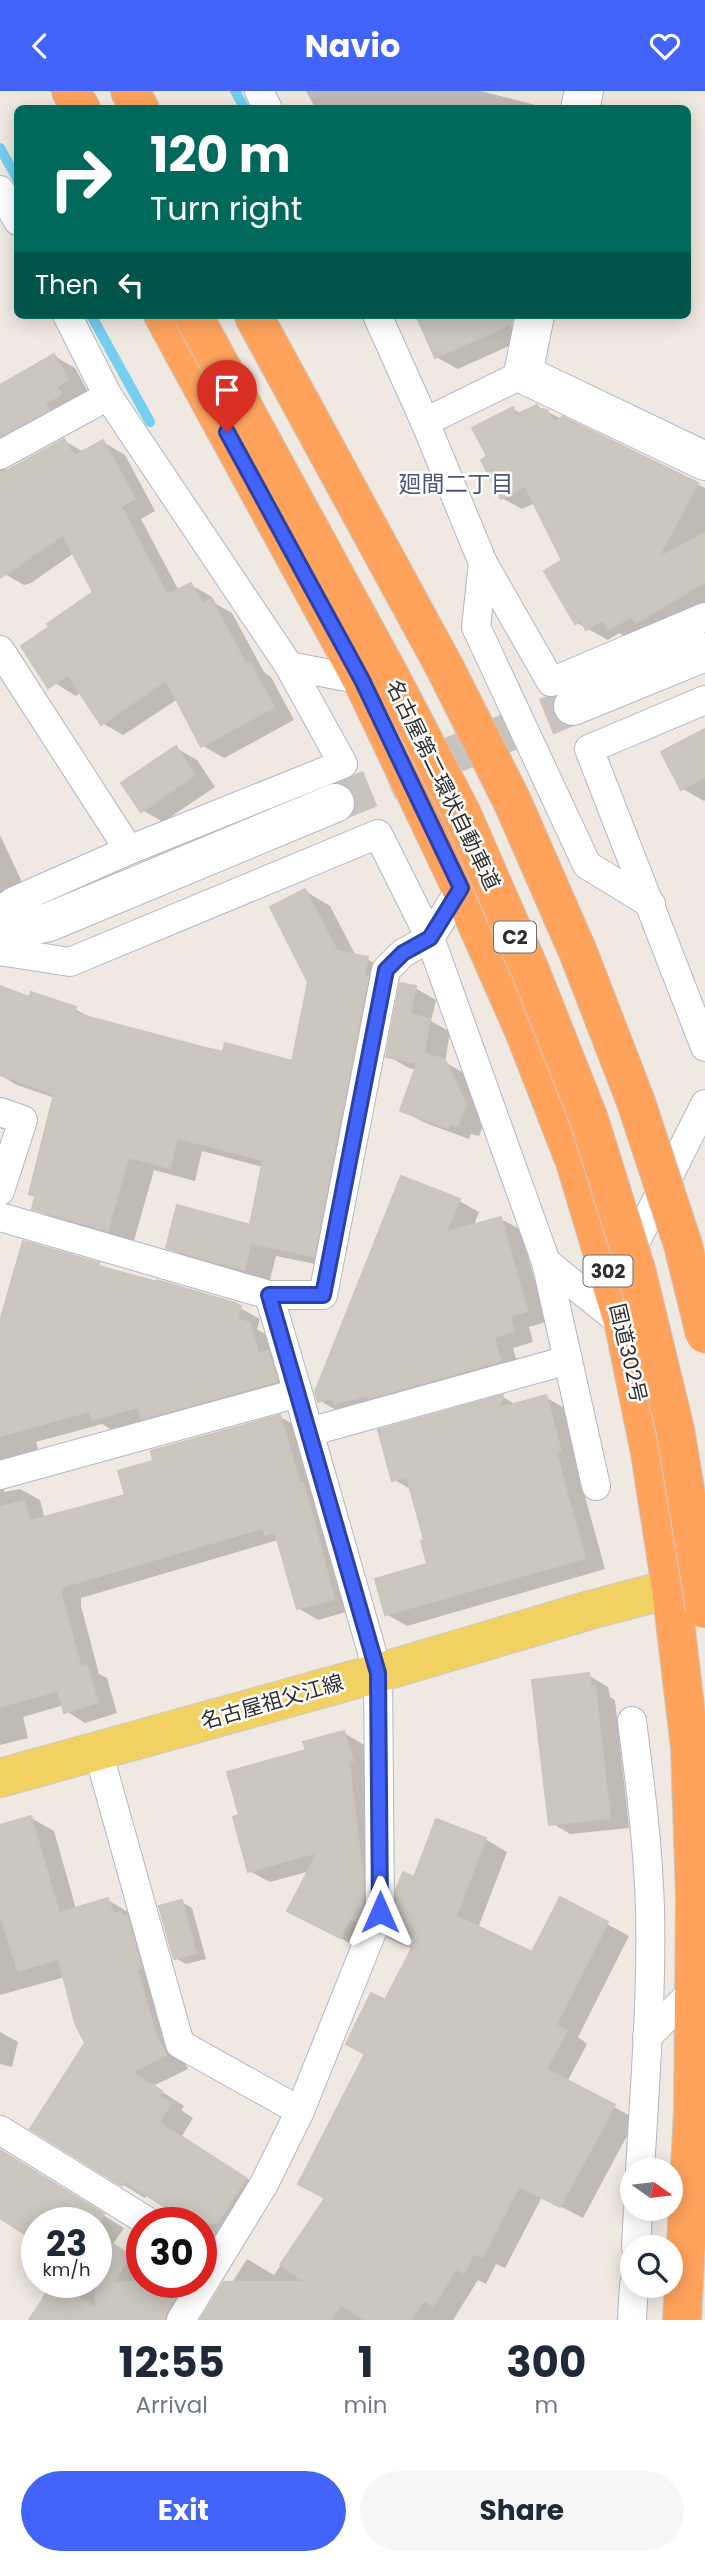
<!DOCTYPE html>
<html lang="en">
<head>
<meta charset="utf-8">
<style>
  body { margin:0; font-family:Poppins,"Noto Sans JP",sans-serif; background:#f6f6f7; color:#1f2937; height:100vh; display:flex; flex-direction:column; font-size:26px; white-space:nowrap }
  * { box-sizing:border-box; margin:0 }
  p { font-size:23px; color:#747a83 }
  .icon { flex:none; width:38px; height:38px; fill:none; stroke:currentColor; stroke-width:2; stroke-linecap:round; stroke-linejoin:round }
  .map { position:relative; height:2229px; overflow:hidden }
  .sheet { display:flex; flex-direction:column; background:#fff; flex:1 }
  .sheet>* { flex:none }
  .hud { position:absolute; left:14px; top:14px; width:677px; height:214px; border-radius:10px; box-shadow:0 4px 18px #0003; background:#00695c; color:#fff; overflow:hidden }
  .needle { width:46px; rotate:104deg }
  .controls { position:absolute; left:620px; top:2067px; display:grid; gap:14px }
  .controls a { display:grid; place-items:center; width:63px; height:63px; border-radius:50%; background:#fff; box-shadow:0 4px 18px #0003; font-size:35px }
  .speed { position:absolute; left:21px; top:2116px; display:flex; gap:14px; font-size:35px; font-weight:700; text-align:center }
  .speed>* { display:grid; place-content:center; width:91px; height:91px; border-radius:50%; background:#fff; box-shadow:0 4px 18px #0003; line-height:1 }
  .speed small { font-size:18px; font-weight:400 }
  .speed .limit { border:10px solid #d22; background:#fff; color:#111 }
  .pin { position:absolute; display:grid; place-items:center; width:60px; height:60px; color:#fff; margin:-72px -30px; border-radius:50% 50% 50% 0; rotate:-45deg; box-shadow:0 0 7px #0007 }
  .pin .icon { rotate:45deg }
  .me { position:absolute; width:77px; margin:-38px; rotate:0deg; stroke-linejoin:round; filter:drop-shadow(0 0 5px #0008) }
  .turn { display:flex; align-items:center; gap:24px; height:147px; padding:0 21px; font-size:32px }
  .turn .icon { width:91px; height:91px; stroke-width:2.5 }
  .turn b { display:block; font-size:49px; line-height:60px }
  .then { display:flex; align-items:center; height:66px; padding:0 21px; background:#0003; gap:14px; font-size:26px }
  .eta { display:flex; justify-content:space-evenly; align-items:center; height:119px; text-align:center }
  .eta b { font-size:42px; font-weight:700; line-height:49px }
  .primary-button { display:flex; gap:14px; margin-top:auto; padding:14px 21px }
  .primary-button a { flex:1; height:80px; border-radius:42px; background:#4264fb; color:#fff; font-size:28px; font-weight:700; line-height:80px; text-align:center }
  .primary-button a+a { background:#f6f6f7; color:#1f2937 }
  header { display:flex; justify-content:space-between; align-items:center; height:91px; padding:0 21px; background:#4264fb; color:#fff; font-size:32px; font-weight:700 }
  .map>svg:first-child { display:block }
  .shadow { fill:#0003 }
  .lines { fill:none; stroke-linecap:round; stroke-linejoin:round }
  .stream { stroke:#75cff0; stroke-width:10 }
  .building { fill:#cbc7bf; stroke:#cbc5ba; stroke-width:2 }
  .secondary-tunnel { stroke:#c8c4bd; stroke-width:38; stroke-dasharray:38 19; stroke-linecap:butt }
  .street-casing { stroke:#b4b7c1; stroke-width:30 }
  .secondary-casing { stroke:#b4b7c1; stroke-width:40 }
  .primary-casing { stroke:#c9c9c9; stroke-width:40 }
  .highway-casing { stroke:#c9c9c9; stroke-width:40 }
  .street { stroke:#fff; stroke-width:28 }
  .secondary { stroke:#fff; stroke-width:38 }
  .primary { stroke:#f2d163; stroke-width:38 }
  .highway { stroke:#ffa35c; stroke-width:38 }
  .highway-bridge-casing { stroke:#c9c9c9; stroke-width:40; stroke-linecap:butt }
  .highway-bridge { stroke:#ffa35c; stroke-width:38 }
  .route-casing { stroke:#2b41a3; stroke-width:18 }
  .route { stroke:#4264fb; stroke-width:12 }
  .labels { text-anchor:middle; stroke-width:5; stroke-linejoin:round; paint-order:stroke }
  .shield { fill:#fff; stroke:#6d6d6d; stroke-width:2 }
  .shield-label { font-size:19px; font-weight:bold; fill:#2e2e2e }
  .street-label { font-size:21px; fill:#2e2e2e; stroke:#fff }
  .neighbourhood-label { font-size:23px; fill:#4d5680; stroke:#fff }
</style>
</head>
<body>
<header><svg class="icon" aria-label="back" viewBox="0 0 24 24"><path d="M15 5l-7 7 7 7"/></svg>Navio<svg class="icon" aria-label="heart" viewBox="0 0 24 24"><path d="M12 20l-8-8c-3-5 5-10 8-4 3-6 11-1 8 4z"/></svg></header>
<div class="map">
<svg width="705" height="2229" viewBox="0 0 705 2229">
  <rect width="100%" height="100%" fill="#efe9e1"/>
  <g class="shadow">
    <path d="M306,0H481L551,18H316Z"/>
    <path d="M417,224H507L518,251L458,278L436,266Z"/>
    <path d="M54,265L75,277L88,301L7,367L5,380L64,350L84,361L103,351L125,364L155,420L141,428L179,500L191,494L212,506L216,513L232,522L264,581L271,586L294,629L224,667L203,655L178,608L123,644L102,632L81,601L76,605L55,592L96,502L74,462L31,492L24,494L3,482L0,478V296Z"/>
    <path d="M537,316L705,397V512L630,549L619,542L608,549L577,532L565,470L535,412L522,418L502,407L489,366L513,318L522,323Z"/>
    <path d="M705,640V709L704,710L683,698Z"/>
    <path d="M176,657L197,669L215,696L163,731L142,719Z"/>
    <path d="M0,744L23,793L0,803Z"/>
    <path d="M305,800L330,815L356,865L367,868L392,882L339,1178L276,1165L269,1192L192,1170L168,1156L251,1136L263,1076L202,1060L195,1090L154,1079L133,1153L59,1131L34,1117L55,1007L17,994L0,984V899L75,918L96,930L224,963L293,972L310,891Z"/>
    <path d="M415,897L436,909L431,930L450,941L445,971L465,983L486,1026L479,1045L471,1043L469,1048L423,1031L402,1019L417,979L409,977L388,965Z"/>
    <path d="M459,1110L479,1121L473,1136L501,1128L521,1139L546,1231L529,1236L533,1251L513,1257L520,1282L339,1321L319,1309Z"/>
    <path d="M24,1152L99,1174L109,1180L240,1217L260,1228L257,1238L270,1246L296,1301L114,1340L102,1333L36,1351L39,1361L4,1391V1401L20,1398L40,1409L45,1428L127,1405L156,1371L280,1326L300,1337L353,1519L318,1529L298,1517L278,1449L81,1507V1515L99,1583L107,1587L117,1622L85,1632L66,1620L64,1614L23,1626L28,1647L0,1654V1233Z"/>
    <path d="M503,1306L516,1314L545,1306L566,1318L581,1371L576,1373L605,1478L407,1535L386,1523L429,1474L426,1451L412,1399L393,1388L380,1340Z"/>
    <path d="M588,1584L608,1596L610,1606L615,1609L629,1737L570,1743L550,1731Z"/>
    <path d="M344,1642L364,1654L372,1682L383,1801L361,1858L310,1831V1780L270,1791L249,1780L241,1725L308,1661Z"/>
    <path d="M31,1727L54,1740L76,1818L108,1809L131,1823L178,1957L188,1978L153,1995L184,2015L181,2019L193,2027L182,2045L268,2101L219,2148L201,2137V2132L148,2103L145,2107L122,2093L87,1952L65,1886L0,1904V1736Z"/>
    <path d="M485,1748L507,1761L478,1837L533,1863L561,1808L629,1845L578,1946L587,1953L567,1991L636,2028L583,2127L542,2106L505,2177L496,2173L486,2193L478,2189L453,2229H203L221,2209L247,2168L274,2184L327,2107L367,1963L386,1911L414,1858L390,1845L415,1788Z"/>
    <path d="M182,1811L192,1817L206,1868L186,1873L175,1867Z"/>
    <path d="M0,1941L18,1951L12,1976L0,1973Z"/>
    <path d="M0,2061L124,2137L113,2153L142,2172V2191H194L190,2229H31L56,2191H96V2132L0,2125Z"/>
  </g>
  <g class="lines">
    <g class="stream">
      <path d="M235,0L245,18"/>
      <path d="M0,57L18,89"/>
      <path d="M91,224L150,331"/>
    </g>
  </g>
  <g class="building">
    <path d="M416,224H513L511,233L435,267Z"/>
    <path d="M54,263L68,288L57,295L62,303L45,312L49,319L0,345V294Z"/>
    <path d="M537,314L540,318L547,319L554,331L563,326L698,392L658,467L705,442V491L636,532L632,525L608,539L603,529L586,539L581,530L575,533L544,480L562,469L525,395L501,408L481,369L487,365L472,337L513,316L516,324Z"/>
    <path d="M64,348L74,365L103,349L135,408L121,415L167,504L191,492L203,513L211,508L246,573L250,571L274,616L201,656L166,589L101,634L68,584L48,597L21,555L49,536L47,533L93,501L63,444L0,487V381L8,379Z"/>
    <path d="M705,638V686L681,699L661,661Z"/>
    <path d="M176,655L195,684L141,721L121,692Z"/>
    <path d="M305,798L337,860L368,866L364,885L368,886L314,1165L251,1152L244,1179L166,1157L177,1114L250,1134L263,1069L177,1047L170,1077L128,1066L108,1140L32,1118L35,1105L29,1103L54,1003L0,984V895L29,906L31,901L76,916L74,922L202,956L223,961L225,952L292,970L308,891L270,816Z"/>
    <path d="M400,892L416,895L410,923L430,928L424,962L445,969L466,1013L458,1035L450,1032L448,1037L400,1020L417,972L386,966Z"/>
    <path d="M401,1085L460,1108L446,1141L501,1126L527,1220L510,1225L514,1240L494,1246L501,1270L369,1307L368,1304L334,1313L332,1307L318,1311L315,1301Z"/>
    <path d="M23,1150L99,1172L98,1175L157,1191V1189L235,1212L241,1215L237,1228L250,1232L258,1263L268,1260L277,1290L141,1328L138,1316L92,1329L90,1320L0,1345V1230Z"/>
    <path d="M503,1304L499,1317L546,1304L561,1360L556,1361L585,1467L385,1524L375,1488L427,1473L421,1450L424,1449L407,1386L392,1390L378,1339Z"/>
    <path d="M280,1324L300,1393L303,1392L314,1430L334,1508L297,1518L275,1441L265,1444L263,1437L62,1496L61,1503L81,1576L87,1574L98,1611L64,1622L58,1599L0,1616V1416L24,1410L30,1430L125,1404L118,1380L153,1370L151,1360Z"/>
    <path d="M589,1582L591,1596L595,1595L610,1727L549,1734L532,1589Z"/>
    <path d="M344,1640L353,1670L349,1671L363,1788V1818L358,1832L350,1828L340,1847L287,1820L318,1761L248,1781L233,1726L239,1724L227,1681L306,1659L303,1651Z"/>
    <path d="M31,1725L59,1822L108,1807L113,1823L121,1821L122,1825L127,1824L142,1877L137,1878L155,1942L166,1964L132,1981L162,2000L159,2005L171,2012L159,2031L246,2087L217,2132H189L125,2090L122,2095L30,2038L85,1952L75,1932L59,1868L18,1880L0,1823V1734Z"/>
    <path d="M436,1728L486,1747L456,1825L532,1861L560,1806L608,1831L556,1934L567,1940L546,1978L615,2014L560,2116L519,2095L483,2166L474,2162L464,2182L456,2178L433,2215L424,2209L411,2229H366L341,2214L331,2229H200L224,2191H305L280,2174L325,2107L298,2093L365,1963L346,1953L371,1902L385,1909L412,1857L388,1846L396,1827V1799L403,1781L414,1786Z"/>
    <path d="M182,1809L196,1862L174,1868L159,1815Z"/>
    <path d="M0,2059L104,2123L98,2132H37V2151L0,2127Z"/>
    <path d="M96,2142L130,2164L114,2191H185L167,2220L164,2229H29L54,2191L96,2217Z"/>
  </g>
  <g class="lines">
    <path class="secondary-tunnel" d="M335,712L573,615"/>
    <defs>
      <g id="street">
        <path d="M259,0L268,18"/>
        <path d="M0,99L18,130"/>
        <path d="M377,224L425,331L483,472L551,591L705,526"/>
        <path d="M425,331L523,283"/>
        <path d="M0,364L108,305"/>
        <path d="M483,472L476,536L587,774L651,813"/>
        <path d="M0,559L129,759"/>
        <path d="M289,575L362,589"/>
        <path d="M705,609L589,658L705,956"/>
        <path d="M0,820L14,810L129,759L343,673L289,575L108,305L67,224"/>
        <path d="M0,860L70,871L378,743L430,847L546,1171L596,1395"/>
        <path d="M0,1021L23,1029L0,1100"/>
        <path d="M0,1126L269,1204H323L386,879L403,862L430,847L461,797"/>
        <path d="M626,1170L705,1013"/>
        <path d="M546,1171L624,1234"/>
        <path d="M269,1204L298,1302"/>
        <path d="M0,1384L298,1302L309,1341L568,1269"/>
        <path d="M632,1630C640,1692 648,1754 650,1817C652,1904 645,1992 640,2079"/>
        <path d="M98,1660L180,1953L300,2020"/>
        <path d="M647,1946L695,1898"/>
        <path d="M0,2039L150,2132"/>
        <path d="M636,2156L638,2118"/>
        <path d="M181,2229L264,2093L300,2020L380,1821L378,1582L309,1341"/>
        <path d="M632,2229L634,2194"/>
      </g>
      <g id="secondary">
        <path d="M580,18L584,0"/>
        <path d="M535,224L523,283L705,370"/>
        <path d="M573,615L705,561"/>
        <path d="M0,842L49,831L335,712"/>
      </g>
      <path id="primary" d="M0,1687L378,1582L590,1519L703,1489"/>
      <g id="highway">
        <path d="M71,0L81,18"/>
        <path d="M130,0L140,18"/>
        <path d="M163,224L362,589L461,797L524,940L575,1071L624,1234L650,1362L671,1497L690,1657L695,1806L693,2019L682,2229"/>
      </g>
    </defs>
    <use href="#street" class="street-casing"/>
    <use href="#secondary" class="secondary-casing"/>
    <use href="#primary" class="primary-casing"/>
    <use href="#highway" class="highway-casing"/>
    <use href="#street" class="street"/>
    <use href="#secondary" class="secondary"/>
    <use href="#primary" class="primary"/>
    <use href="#highway" class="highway"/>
    <defs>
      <g id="highway-bridge">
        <path d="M193,224L390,585L462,723L530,879L589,1028L637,1182L675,1338L705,1518"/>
        <path d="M253,224L445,577L512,710L578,861L636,1011L683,1154L705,1243"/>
      </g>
    </defs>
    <use href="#highway-bridge" class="highway-bridge-casing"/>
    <use href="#highway-bridge" class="highway-bridge"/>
  </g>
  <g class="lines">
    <defs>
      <path id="route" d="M227,341L362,589L461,797L430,847L403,862L386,879L323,1204H269L378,1582L380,1821"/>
    </defs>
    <use href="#route" class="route-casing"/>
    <use href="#route" class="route"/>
  </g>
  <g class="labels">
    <g class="shield">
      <rect x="494" y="830.5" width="42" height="31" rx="5"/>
      <rect x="583.5" y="1164.5" width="49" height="31" rx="5"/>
    </g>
    <g class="shield-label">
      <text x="515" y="853">C2</text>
      <text x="608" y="1187">302</text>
    </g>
    <g class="street-label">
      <text transform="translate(443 694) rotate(64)" y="7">名古屋第二環状自動車道</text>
      <text transform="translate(628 1262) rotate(77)" y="7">国道302号</text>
      <text transform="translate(272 1611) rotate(-16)" y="7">名古屋祖父江線</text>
    </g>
    <g class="neighbourhood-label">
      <text x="456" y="401">廻間二丁目</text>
    </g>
  </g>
</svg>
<div class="controls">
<a><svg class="needle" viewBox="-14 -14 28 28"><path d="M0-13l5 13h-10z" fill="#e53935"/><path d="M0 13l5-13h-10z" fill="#747a83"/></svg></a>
<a><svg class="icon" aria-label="search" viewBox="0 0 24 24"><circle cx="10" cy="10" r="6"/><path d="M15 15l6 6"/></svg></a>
</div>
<div class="speed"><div>23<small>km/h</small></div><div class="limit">30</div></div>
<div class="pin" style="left:227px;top:341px;background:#d93025"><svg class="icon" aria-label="arrive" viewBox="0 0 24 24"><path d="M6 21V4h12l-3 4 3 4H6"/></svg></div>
<svg class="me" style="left:380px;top:1821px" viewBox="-20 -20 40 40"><path d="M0-17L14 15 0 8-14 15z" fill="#4264fb" stroke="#fff" stroke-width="4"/></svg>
<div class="hud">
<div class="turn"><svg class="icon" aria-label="right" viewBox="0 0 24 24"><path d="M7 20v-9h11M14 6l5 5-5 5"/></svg><div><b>120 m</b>Turn right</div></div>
<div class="then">Then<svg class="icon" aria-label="left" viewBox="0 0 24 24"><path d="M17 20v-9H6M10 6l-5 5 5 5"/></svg></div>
</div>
</div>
<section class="sheet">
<div class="eta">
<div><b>12:55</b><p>Arrival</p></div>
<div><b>1</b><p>min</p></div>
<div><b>300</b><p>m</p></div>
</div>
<div class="primary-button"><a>Exit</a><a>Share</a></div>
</section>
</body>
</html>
